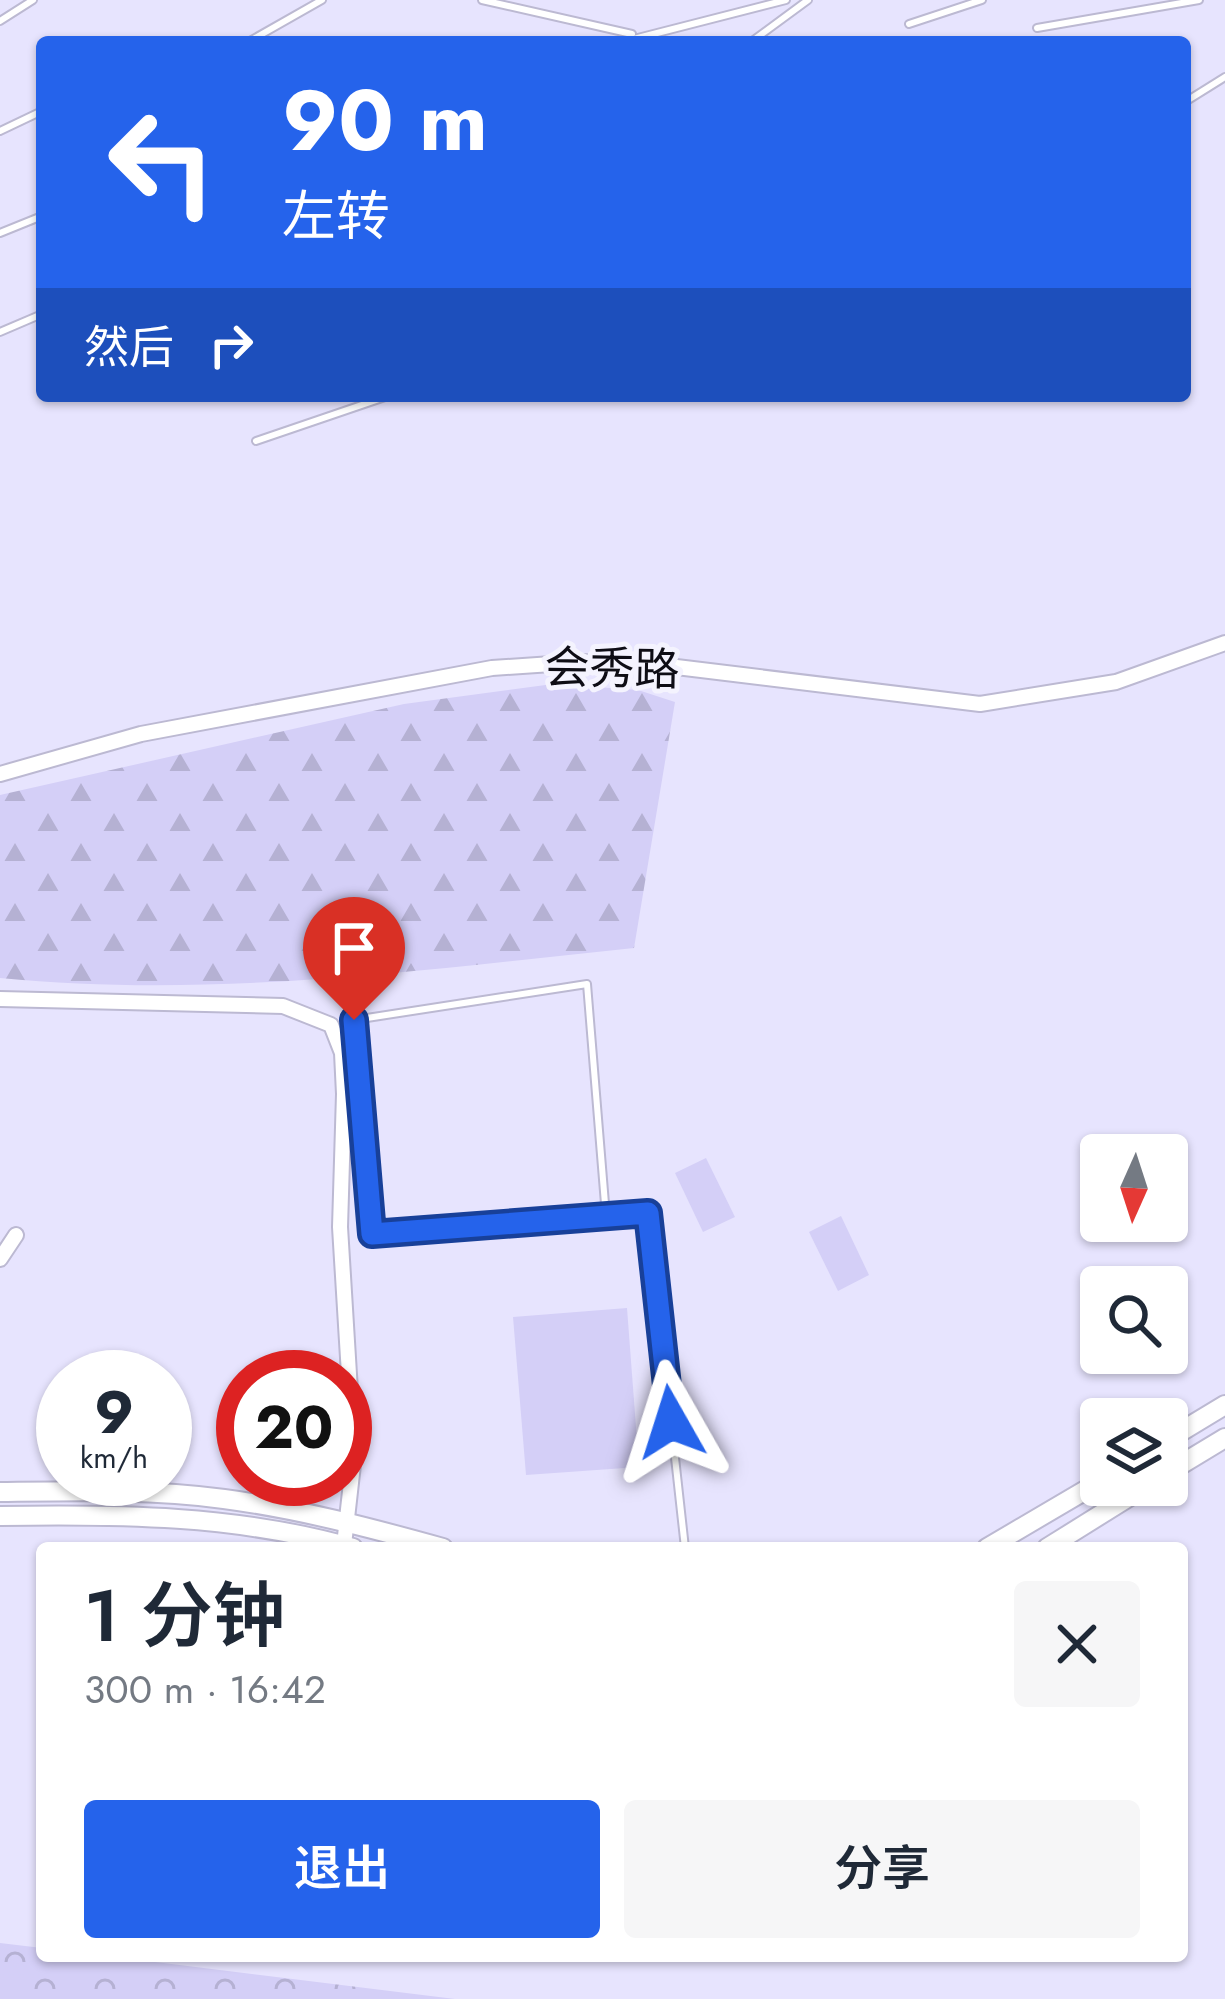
<!DOCTYPE html>
<html lang="zh">
<head>
<meta charset="utf-8">
<style>
  body { margin:0; font-family:Jost,"Noto Sans SC",sans-serif; background:#f6f6f7; color:#1f2937; height:100vh; display:flex; flex-direction:column; font-size:45px; white-space:nowrap }
  * { box-sizing:border-box; margin:0 }
  p { font-size:39px; color:#747a83 }
  .icon { flex:none; width:66px; height:66px; fill:none; stroke:currentColor; stroke-width:2; stroke-linecap:round; stroke-linejoin:round }
  .map { position:relative; flex:1; overflow:hidden }
  .sheet { position:absolute; left:36px; top:1542px; width:1152px; height:420px; display:flex; flex-direction:column; background:#fff; border-radius:12px; box-shadow:0 3px 9px #0004 }
  .sheet>* { flex:none }
  .top-card { position:absolute; left:36px; top:36px; width:1155px; height:366px; border-radius:12px; box-shadow:0 3px 9px #0004; background:#2563eb; color:#fff; overflow:hidden }
  .needle { width:78px; rotate:183deg }
  .buttons { position:absolute; left:1080px; top:1134px; display:grid; gap:24px }
  .buttons a { display:grid; place-items:center; width:108px; height:108px; border-radius:12px; background:#fff; box-shadow:0 3px 9px #0004; font-size:60px }
  .speed { position:absolute; left:36px; top:1350px; display:flex; gap:24px; font-size:60px; font-weight:700; text-align:center }
  .speed>* { display:grid; place-content:center; width:156px; height:156px; border-radius:50%; background:#fff; box-shadow:0 3px 9px #0004; line-height:1 }
  .speed small { font-size:30px; font-weight:400 }
  .speed .limit { border:18px solid #d22; background:#fff; color:#111 }
  .pin { position:absolute; display:grid; place-items:center; width:102px; height:102px; color:#fff; margin:-123px -51px; border-radius:50% 50% 50% 0; rotate:-45deg; box-shadow:0 0 12px #0007 }
  .pin .icon { rotate:45deg }
  .me { position:absolute; width:132px; margin:-66px; rotate:354deg; stroke-linejoin:round; filter:drop-shadow(0 0 9px #0008) }
  .turn { display:flex; align-items:center; gap:42px; height:252px; padding:0 48px; font-size:54px }
  .turn .icon { width:156px; height:156px; stroke-width:2.5 }
  .turn b { display:block; font-size:84px; line-height:102px }
  .then { display:flex; align-items:center; height:114px; padding:0 48px; background:#0003; gap:24px; font-size:45px }
  .round { display:grid; place-items:center; flex:none; width:126px; height:126px; border-radius:12px; background:#f6f6f7 }
  .summary { display:flex; align-items:center; justify-content:space-between; height:204px; padding:0 48px }
  h1 { font-size:72px; font-weight:600; line-height:90px }
  .cta { display:flex; gap:24px; margin-top:auto; padding:24px 48px }
  .cta a { flex:1; height:138px; border-radius:12px; background:#2563eb; color:#fff; font-size:48px; font-weight:600; line-height:138px; text-align:center }
  .cta a+a { background:#f6f6f7; color:#1f2937 }
  .map>svg:first-child { display:block }
  .forest { fill:url(#forest-firs) }
  .park { fill:url(#park-crowns) }
  .pitch { fill:#d4cff7 }
  .lines { fill:none; stroke-linecap:round; stroke-linejoin:round }
  .lane-casing { stroke:#bcb9d2; stroke-width:10 }
  .street-casing { stroke:#bcb9d2; stroke-width:18 }
  .secondary-casing { stroke:#bcb9d2; stroke-width:22 }
  .lane { stroke:#fff; stroke-width:6 }
  .street { stroke:#fff; stroke-width:14 }
  .secondary { stroke:#fff; stroke-width:18 }
  .route-casing { stroke:#184099; stroke-width:30 }
  .route { stroke:#2563eb; stroke-width:21 }
  .labels { text-anchor:middle; stroke-width:10; stroke-linejoin:round; paint-order:stroke }
  .street-label { font-size:45px; fill:#0e0d15; stroke:#f4f3fe }
</style>
</head>
<body>
<div class="map">
<svg width="1225" height="1999" viewBox="0 0 1225 1999">
  <defs>
    <pattern id="forest-firs" width="22" height="20" patternUnits="userSpaceOnUse" patternTransform="scale(3)"><rect width="22" height="20" fill="#d4cff7"/><path d="M5 1l3.5 6h-7zM16 11l3.5 6h-7z" fill="#b5b1d3"/></pattern>
    <pattern id="park-crowns" width="20" height="18" patternUnits="userSpaceOnUse" patternTransform="scale(3)"><rect width="20" height="18" fill="#d4cff7"/><path d="M2 6a3 3 0 1 1 6 0M12 15a3 3 0 1 1 6 0" fill="none" stroke="#b5b1d3"/></pattern>
  </defs>
  <rect width="100%" height="100%" fill="#e7e4fe"/>
  <path class="forest" d="M553,684L638,690L675,702L634,948C422,970 213,999 0,978V795L404,704Z"/>
  <path class="park" d="M0,1943L42,1948V1956H107L455,1999H0Z"/>
  <g class="pitch">
    <path d="M706,1158L735,1217L703,1232L675,1173Z"/>
    <path d="M841,1216L869,1275L838,1291L809,1232Z"/>
    <path d="M627,1308L639,1467L526,1475L513,1317Z"/>
  </g>
  <g class="lines">
    <defs>
      <g id="lane">
        <path d="M482,0L632,34"/>
        <path d="M0,21L33,0"/>
        <path d="M909,24L982,0"/>
        <path d="M1037,28L1199,0"/>
        <path d="M248,42L322,0"/>
        <path d="M622,42L786,0"/>
        <path d="M751,42L808,0"/>
        <path d="M1185,102L1225,77"/>
        <path d="M0,131L42,111"/>
        <path d="M0,233L42,216"/>
        <path d="M0,332L42,314"/>
        <path d="M256,441L388,396"/>
        <path d="M606,1216L587,984L354,1020L372,1235L648,1213L685,1548"/>
      </g>
      <g id="street">
        <path d="M0,774L141,734L492,668L581,662L660,665L980,704L1116,682L1225,643"/>
        <path d="M0,999L283,1006L331,1025L342,1053L344,1094L340,1227L354,1456L344,1545"/>
        <path d="M0,1259L16,1235"/>
      </g>
      <g id="secondary">
        <path d="M1167,1440L1225,1405"/>
        <path d="M1167,1473L1225,1438"/>
        <path d="M0,1492C75,1491 150,1489 224,1499C299,1509 371,1528 443,1548"/>
        <path d="M0,1516C118,1514 238,1515 353,1548"/>
        <path d="M987,1548L1101,1481"/>
        <path d="M1047,1548L1148,1485"/>
      </g>
    </defs>
    <use href="#lane" class="lane-casing"/>
    <use href="#street" class="street-casing"/>
    <use href="#secondary" class="secondary-casing"/>
    <use href="#lane" class="lane"/>
    <use href="#street" class="street"/>
    <use href="#secondary" class="secondary"/>
  </g>
  <g class="lines">
    <defs>
      <path id="route" d="M354,1020L372,1234L648,1213L671,1422"/>
    </defs>
    <use href="#route" class="route-casing"/>
    <use href="#route" class="route"/>
  </g>
  <g class="labels">
    <g class="street-label">
      <text transform="translate(612 668) rotate(1)" y="16">会秀路</text>
    </g>
  </g>
</svg>
<div class="buttons">
<a><svg class="needle" viewBox="-14 -14 28 28"><path d="M0-13l5 13h-10z" fill="#e53935"/><path d="M0 13l5-13h-10z" fill="#747a83"/></svg></a>
<a><svg class="icon" aria-label="search" viewBox="0 0 24 24"><circle cx="10" cy="10" r="6"/><path d="M15 15l6 6"/></svg></a>
<a><svg class="icon" aria-label="layers" viewBox="0 0 24 24"><path d="M12 4l9 5-9 5-9-5zM3 14l9 5 9-5"/></svg></a>
</div>
<div class="speed"><div>9<small>km/h</small></div><div class="limit">20</div></div>
<div class="pin" style="left:354px;top:1020px;background:#d93025"><svg class="icon" aria-label="arrive" viewBox="0 0 24 24"><path d="M6 21V4h12l-3 4 3 4H6"/></svg></div>
<svg class="me" style="left:671px;top:1422px" viewBox="-20 -20 40 40"><path d="M0-17L14 15 0 8-14 15z" fill="#2563eb" stroke="#fff" stroke-width="4"/></svg>
<div class="top-card">
<div class="turn"><svg class="icon" aria-label="left" viewBox="0 0 24 24"><path d="M17 20v-9H6M10 6l-5 5 5 5"/></svg><div><b>90 m</b>左转</div></div>
<div class="then">然后<svg class="icon" aria-label="right" viewBox="0 0 24 24"><path d="M7 20v-9h11M14 6l5 5-5 5"/></svg></div>
</div>
<section class="sheet">
<div class="summary"><div><h1>1 分钟</h1><p>300 m · 16:42</p></div><a class="round"><svg class="icon" aria-label="close" viewBox="0 0 24 24"><path d="M6 6l12 12M18 6L6 18"/></svg></a></div>
<div class="cta"><a>退出</a><a>分享</a></div>
</section>
</div>
</body>
</html>
